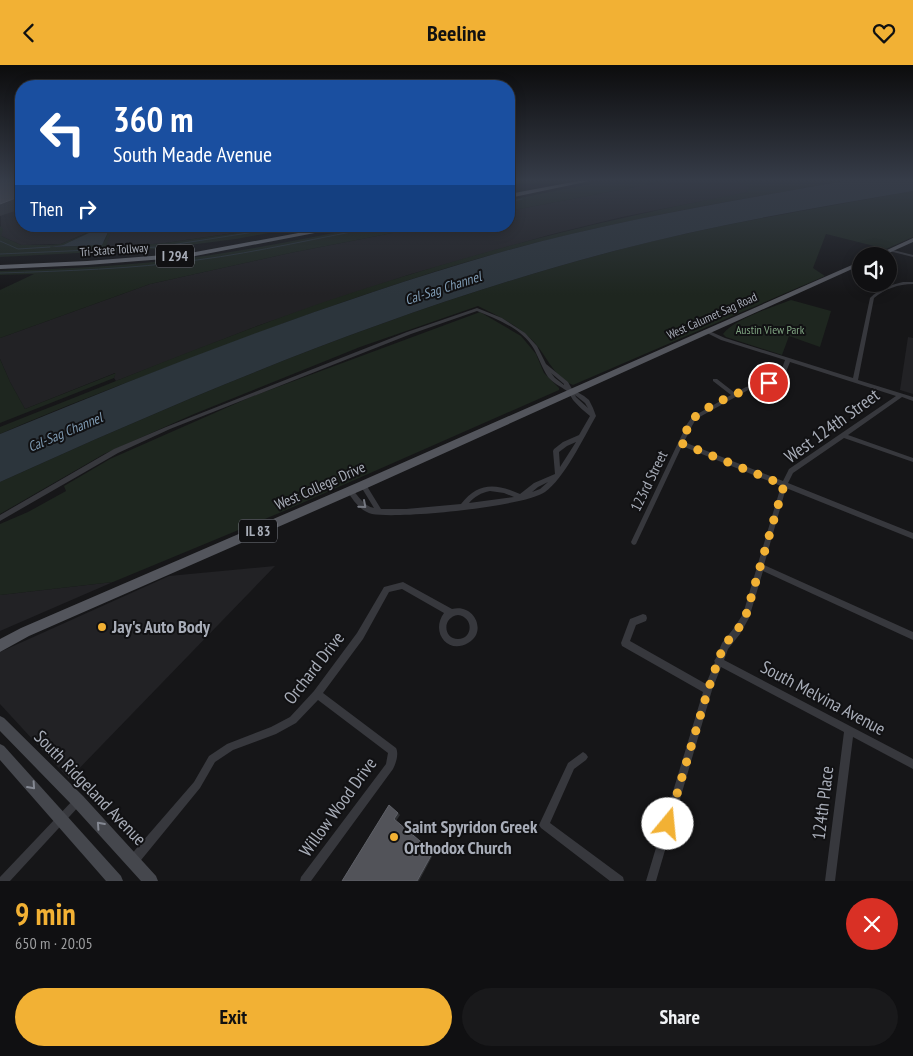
<!DOCTYPE html>
<html lang="en">
<head>
<meta charset="utf-8">
<style>
  body { margin:0; font-family:"PT Sans Narrow",sans-serif; background:#19191b; color:#f1f3f6; height:100vh; display:flex; flex-direction:column; font-size:19px; white-space:nowrap }
  * { box-sizing:border-box; margin:0 }
  p { font-size:16px; color:#9c9d9f }
  .icon { flex:none; width:28px; height:28px; fill:none; stroke:currentColor; stroke-width:2; stroke-linecap:round; stroke-linejoin:round }
  .map { position:relative; height:816px; overflow:hidden }
  .sheet { display:flex; flex-direction:column; background:#101012; flex:1 }
  .sheet>* { flex:none }
  .hud { position:absolute; left:15px; top:15px; width:500px; height:152px; border-radius:20px; box-shadow:0 2px 12px #0003,0 0 0 1px #303032; background:#1a4fa0; color:#fff; overflow:hidden }
  .fabs { position:absolute; left:852px; top:182px; display:grid; gap:10px }
  .fabs a { display:grid; place-items:center; width:45px; height:45px; border-radius:50%; background:#101012; box-shadow:0 2px 12px #0003,0 0 0 1px #303032; font-size:25px }
  .pin { position:absolute; display:grid; place-items:center; width:42px; height:42px; color:#fff; margin:-21px; border:2px solid #fff; border-radius:50%; box-shadow:0 1px 5px #0007 }
  .me { position:absolute; width:55px; margin:-28px; rotate:17deg; stroke-linejoin:round; filter:drop-shadow(0 0 4px #0008) }
  .turn { display:flex; align-items:center; gap:18px; height:105px; padding:0 15px; font-size:22px }
  .turn .icon { width:65px; height:65px; stroke-width:2.5 }
  .turn b { display:block; font-size:35px; line-height:42px }
  .then { display:flex; align-items:center; height:48px; padding:0 15px; background:#0003; gap:10px; font-size:19px }
  .round { display:grid; place-items:center; flex:none; width:52px; height:52px; border-radius:26px; background:#19191b }
  .head { display:flex; align-items:center; justify-content:space-between; height:85px; padding:0 15px }
  h1 { font-size:30px; font-weight:700; line-height:38px; color:#f2b134 }
  .button { display:flex; gap:10px; margin-top:auto; padding:10px 15px }
  .button a { flex:1; height:58px; border-radius:30px; background:#f2b134; color:#111; font-size:20px; font-weight:700; line-height:58px; text-align:center }
  .button a+a { background:#19191b; color:#f1f3f6 }
  header { display:flex; justify-content:space-between; align-items:center; height:65px; padding:0 15px; background:#f2b134; color:#111; font-size:22px; font-weight:700 }
  .map>svg:first-child { display:block }
  .built { fill:#222225 }
  .green { fill:#1e261f }
  .water { fill:#2c353c }
  .lines { fill:none; stroke-linecap:round; stroke-linejoin:round }
  .stream { stroke:#2c353c; stroke-width:1 }
  .street { fill:#37383d; fill-rule:evenodd }
  .secondary { fill:#45474d; fill-rule:evenodd }
  .primary { fill:#53555c; fill-rule:evenodd }
  .highway { fill:#63666e; fill-rule:evenodd }
  .shaded-wall { fill:#2f3033 }
  .building { fill:#525359; stroke:#5f6168 }
  .oneway { stroke:#757881 }
  .oneway2 { stroke:#858993 }
  .route { stroke:#f2b134; stroke-width:9; stroke-dasharray:0 16.2 }
  .poi-dot { fill:#f2b134; stroke:#111113; stroke-width:2 }
  .labels { text-anchor:middle; stroke-width:4; stroke-linejoin:round; paint-order:stroke }
  .far-street-label { font-size:12px; fill:#a8adb8; stroke:#111113 }
  .far-park-label { font-size:12px; fill:#7fa381; stroke:#111113 }
  .shield { fill:#111113; stroke:#7b7e86; stroke-width:1 }
  .shield-label { font-size:14px; font-weight:bold; fill:#a8adb8 }
  .far-water-label { font-size:14px; font-style:italic; fill:#7f9bb3; stroke:#111113 }
  .street-label { font-size:15px; fill:#a8adb8; stroke:#111113 }
  .near-street-label { font-size:18px; fill:#a8adb8; stroke:#111113 }
  .near-poi-label { font-size:18px; font-weight:bold; fill:#a8adb8; stroke:#111113; text-anchor:start }
</style>
</head>
<body>
<header><svg class="icon" aria-label="back" viewBox="0 0 24 24"><path d="M15 5l-7 7 7 7"/></svg>Beeline<svg class="icon" aria-label="heart" viewBox="0 0 24 24"><path d="M12 20l-8-8c-3-5 5-10 8-4 3-6 11-1 8 4z"/></svg></header>
<div class="map">
<svg width="913" height="816" viewBox="0 0 913 816">
  <rect width="100%" height="100%" fill="#161618"/>
  <g class="built">
    <path d="M0,116H21V161H102L61,179L21,180L1,171Z"/>
    <path d="M666,116H737L751,123L746,125L749,127L622,152L549,170L408,210L257,261L116,316L114,313L115,308L25,344L10,317L0,294V273L150,219L290,188L428,161H509V146Z"/>
    <path d="M113,161H262V164L165,178L108,183L105,181Z"/>
    <path d="M908,272L913,273V329L900,325Z"/>
    <path d="M275,501L69,714L0,639V587L169,511Z"/>
    <path d="M113,517L0,566V530Z"/>
  </g>
  <g class="green">
    <path d="M606,116H666L509,146V135Z"/>
    <path d="M737,116H844C741,134 637,152 535,178C416,209 301,251 186,295C123,319 61,342 0,369V362C108,320 215,275 324,237C463,190 604,154 748,127L745,124L750,123Z"/>
    <path d="M913,126V172L886,184L826,169L813,203L825,211L573,320C552,311 546,288 531,274C516,259 496,250 478,241L360,282L194,349L104,389L0,449V417C200,326 402,242 614,186C713,160 813,144 913,126Z"/>
    <path d="M0,161L3,164L1,171L21,180H50L61,179L104,161L63,180L52,182L83,181L104,177L111,161H113L106,181H109L108,183L165,178L258,165L262,161H306L236,174L158,184L0,192Z"/>
    <path d="M370,161H428L290,188L150,219L0,273V225L34,209L0,210V206C55,204 109,202 163,196C233,189 301,174 370,161Z"/>
    <path d="M791,235L831,246L820,282L789,271L782,290L726,272L723,269C734,254 773,242 791,235Z"/>
    <path d="M480,247L521,271L536,289L544,308L559,323V325L284,446L113,517L0,530V459L28,447L66,426L64,421L110,394L253,331Z"/>
    <path d="M0,294L10,317L25,344L116,308L114,313L0,358Z"/>
  </g>
  <g class="water">
    <path d="M844,116H913V126C813,143 712,160 614,186C402,242 200,326 0,417V369C165,301 333,235 505,186C615,155 732,136 844,116Z"/>
    <path d="M104,161H111L102,180L50,182L63,180Z"/>
  </g>
  <g class="lines">
    <g class="stream">
      <path d="M534,117L537,116"/>
      <path d="M509,137L522,134"/>
      <path d="M0,176L18,184L50,182"/>
      <path d="M0,189L158,182L293,161"/>
      <path d="M0,208C66,206 131,204 197,195C259,187 321,172 383,161"/>
    </g>
    <g class="street">
      <path d="M889,184L913,190V192L889,186Z"/>
      <path d="M903,217H913V219C898,219 885,224 874,233L858,315L913,332V336L902,332L848,370L913,393V397L844,373L793,408L788,418L913,468V474L786,423L764,500L913,567V575L763,506L749,553L740,569L728,584L724,595L913,694V704L853,672L835,816H825L844,667L721,602L712,625L656,816H646L703,627L622,581L621,578L630,554L643,549L646,550L647,553L646,556L636,560L630,576L706,619L715,597L714,596L716,593L722,578L734,563L743,549L781,421L682,381L636,479L634,480L632,479L631,477L687,359L692,352L731,330L713,316V314H717L735,328L746,322L778,315L785,295L721,275L703,266L705,265H707L725,273L853,313L870,233C879,224 890,220 903,217ZM790,297L896,331L789,404L783,416L684,377L692,361L696,354L750,324L782,317Z"/>
      <path d="M477,243L502,253L525,268L537,281L546,299L568,317L572,324L584,331L589,335L593,343L596,351C584,372 564,414 545,427C523,442 399,454 372,449C360,446 353,435 347,426L348,424H352C359,432 364,441 374,443L360,420L361,418H365L381,444H406L461,439C478,417 496,418 520,429L534,418L555,409L553,386L554,384L563,377L579,370L590,351C584,346 578,341 573,335C571,332 569,328 567,326C560,321 553,318 548,312C542,303 539,293 534,284C523,264 497,254 477,246L411,269L170,364L118,388L0,456V450L114,384L166,362L407,267ZM551,308L564,319V320L555,313ZM575,330L585,338L588,343L576,332ZM576,377L560,402L559,387L567,381ZM548,417L540,424L532,427L538,422ZM490,426L504,428L514,432L469,438C475,431 481,428 490,426Z"/>
      <path d="M403,517L452,544C474,538 488,567 468,578C448,590 430,567 444,548L402,524L389,527L363,574L323,628L396,683C399,689 396,698 393,704L311,816H300L301,812L386,699L388,688L318,635L296,658L276,669L233,685L215,697L200,723L137,800L133,801L129,800L128,796L129,792L194,717L209,691L227,679L271,662L290,652L314,626L357,568L384,522ZM458,550C474,552 473,574 458,574C443,574 442,552 458,550Z"/>
      <path d="M583,687L586,689L588,692L586,695L574,704L550,758L623,812L624,816H610L541,763L539,760L568,698Z"/>
      <path d="M78,731L81,733L83,736L81,739L10,816H0V812L75,733Z"/>
    </g>
    <g class="secondary">
      <path d="M0,651L4,653L83,731L156,811L158,816H141L73,741L0,666Z"/>
      <path d="M0,679L4,681L121,811L123,816H106L0,695Z"/>
    </g>
    <g class="primary">
      <path d="M913,173V177L882,191H874Z"/>
      <path d="M861,196V200L367,423L29,571L0,587V574L21,563L359,417Z"/>
    </g>
    <g class="highway">
      <path d="M578,116H590L509,133V129Z"/>
      <path d="M336,161H351L190,192L87,200L0,204V200L87,196L190,188Z"/>
    </g>
  </g>
  <g class="shaded-wall">
    <path d="M21,131V144L0,151V139Z"/>
    <path d="M398,748L400,750L396,756L394,754Z"/>
    <path d="M433,787L434,788L419,816H417Z"/>
  </g>
  <g class="building">
    <path d="M0,116H21V131L0,139Z"/>
    <path d="M389,740L398,748L394,754L433,787L417,816H342Z"/>
  </g>
  <defs><path id="oneway-chevron" d="M-2-3.5L2.5 0L-2 3.5" fill="none" stroke-width="1.6" stroke-linecap="round" stroke-linejoin="round" transform="scale(1.25)"/></defs>
  <use class="oneway" href="#oneway-chevron" transform="translate(363 440) rotate(41)"/>
  <g class="oneway2">
    <use href="#oneway-chevron" transform="translate(32 721) rotate(48)"/>
    <use href="#oneway-chevron" transform="translate(100 760) rotate(-132)"/>
  </g>
  <linearGradient id="sky" x2="0" y2="1"><stop stop-color="#0c0c0d"/><stop offset="0.5" stop-color="#363c48"/><stop offset="1" stop-color="#363c48" stop-opacity="0"/></linearGradient>
  <rect width="913" height="230" fill="url(#sky)"/>
  <g class="lines">
    <path class="route" d="M668,759L708,625L718,596L724,580L737,566L746,550L784,420L681,378C685,370 688,360 694,353C708,339 750,322 769,318"/>
  </g>
  <g class="poi-dot">
    <circle cx="102" cy="562" r="5"/>
    <circle cx="394" cy="772" r="5"/>
  </g>
  <g class="labels">
    <g class="far-street-label">
      <text transform="translate(114 185) rotate(-4)" y="4">Tri-State Tollway</text>
      <text transform="translate(712 251) rotate(-24)" y="4">West Calumet Sag Road</text>
    </g>
    <g class="far-park-label">
      <text x="770" y="269">Austin View Park</text>
    </g>
    <g class="shield">
      <rect x="156" y="179.5" width="38" height="23" rx="4"/>
      <rect x="239" y="454.5" width="38" height="23" rx="4"/>
    </g>
    <g class="shield-label">
      <text x="175" y="196">I 294</text>
      <text x="258" y="471">IL 83</text>
    </g>
    <g class="far-water-label">
      <text transform="translate(443 223) rotate(-18)" y="5">Cal-Sag Channel</text>
      <text transform="translate(65 367) rotate(-23)" y="5">Cal-Sag Channel</text>
    </g>
    <g class="street-label">
      <text transform="translate(649 416) rotate(-64)" y="5">123rd Street</text>
      <text transform="translate(320 421) rotate(-24)" y="5">West College Drive</text>
    </g>
    <g class="near-street-label">
      <text transform="translate(832 361) rotate(-36)" y="6">West 124th Street</text>
      <text transform="translate(314 603) rotate(-52)" y="6">Orchard Drive</text>
      <text transform="translate(823 633) rotate(28)" y="6">South Melvina Avenue</text>
      <text transform="translate(90 723) rotate(46)" y="6">South Ridgeland Avenue</text>
      <text transform="translate(823 738) rotate(-83)" y="6">124th Place</text>
      <text transform="translate(338 742) rotate(-54)" y="6">Willow Wood Drive</text>
    </g>
    <g class="near-poi-label">
      <text x="112" y="568">Jay's Auto Body</text>
      <text x="404" y="768">Saint Spyridon Greek<tspan x="404" dy="21">Orthodox Church</tspan></text>
    </g>
  </g>
</svg>
<div class="fabs">
<a><svg class="icon" aria-label="sound" viewBox="0 0 24 24"><path d="M4 9h4l5-4v14l-5-4H4zM17 9q2 3 0 6"/></svg></a>
</div>
<div class="pin" style="left:769px;top:318px;background:#d93025"><svg class="icon" aria-label="arrive" viewBox="0 0 24 24"><path d="M6 21V4h12l-3 4 3 4H6"/></svg></div>
<svg class="me" style="left:668px;top:759px" viewBox="-20 -20 40 40"><circle r="19" fill="#fff"/><path d="M0-13L10 11 0 6-10 11z" fill="#f2b134"/></svg>
<div class="hud">
<div class="turn"><svg class="icon" aria-label="left" viewBox="0 0 24 24"><path d="M17 20v-9H6M10 6l-5 5 5 5"/></svg><div><b>360 m</b>South Meade Avenue</div></div>
<div class="then">Then<svg class="icon" aria-label="right" viewBox="0 0 24 24"><path d="M7 20v-9h11M14 6l5 5-5 5"/></svg></div>
</div>
</div>
<section class="sheet">
<div class="head"><div><h1>9 min</h1><p>650 m · 20:05</p></div><a class="round" style="background:#d93025;color:#fff"><svg class="icon" aria-label="close" viewBox="0 0 24 24"><path d="M6 6l12 12M18 6L6 18"/></svg></a></div>
<div class="button"><a>Exit</a><a>Share</a></div>
</section>
</body>
</html>
